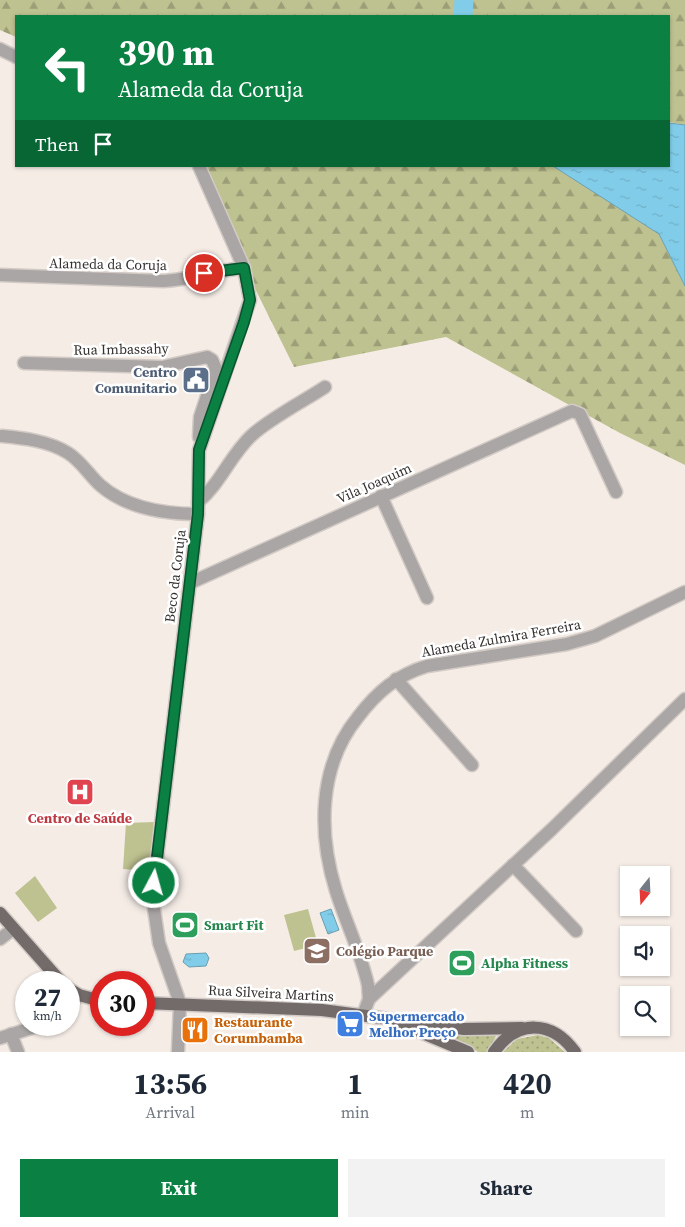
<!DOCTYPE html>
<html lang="en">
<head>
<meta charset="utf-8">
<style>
  body { margin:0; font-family:"Source Serif 4",serif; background:#f2f2f3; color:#1f2937; height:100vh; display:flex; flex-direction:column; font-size:19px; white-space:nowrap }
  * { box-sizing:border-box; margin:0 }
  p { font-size:16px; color:#747a83 }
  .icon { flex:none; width:28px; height:28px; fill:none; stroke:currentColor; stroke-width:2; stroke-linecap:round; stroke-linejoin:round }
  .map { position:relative; height:1052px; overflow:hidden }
  .panel { display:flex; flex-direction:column; background:#fff; flex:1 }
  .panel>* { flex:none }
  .banner { position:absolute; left:15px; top:15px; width:655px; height:152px; border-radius:0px; box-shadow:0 1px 4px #0004; background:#0b8043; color:#fff; overflow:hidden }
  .needle { width:32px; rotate:198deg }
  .buttons { position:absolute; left:620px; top:866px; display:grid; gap:10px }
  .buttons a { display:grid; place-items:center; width:50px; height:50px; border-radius:0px; background:#fff; box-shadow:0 1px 4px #0004; font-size:25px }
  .speed { position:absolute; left:15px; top:971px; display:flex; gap:10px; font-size:25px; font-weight:700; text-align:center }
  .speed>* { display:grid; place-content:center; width:65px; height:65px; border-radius:50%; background:#fff; box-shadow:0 1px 4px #0004; line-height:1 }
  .speed small { font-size:12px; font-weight:400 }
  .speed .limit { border:8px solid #d22; background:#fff; color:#111 }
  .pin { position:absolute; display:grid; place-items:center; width:42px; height:42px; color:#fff; margin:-21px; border:2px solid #fff; border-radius:50%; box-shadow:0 1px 5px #0007 }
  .me { position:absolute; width:55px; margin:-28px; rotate:6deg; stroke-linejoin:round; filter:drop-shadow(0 0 4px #0008) }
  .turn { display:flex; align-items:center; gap:18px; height:105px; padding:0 20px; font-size:22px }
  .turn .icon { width:65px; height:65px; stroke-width:2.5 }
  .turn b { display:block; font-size:35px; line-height:42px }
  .then { display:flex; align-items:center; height:48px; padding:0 20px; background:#0003; gap:10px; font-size:19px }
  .eta { display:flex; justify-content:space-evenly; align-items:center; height:85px; text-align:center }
  .eta b { font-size:30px; font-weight:700; line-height:35px }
  .action { display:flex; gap:10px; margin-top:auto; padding:10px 20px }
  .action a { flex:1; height:58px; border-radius:0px; background:#0b8043; color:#fff; font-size:20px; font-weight:700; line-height:58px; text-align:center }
  .action a+a { background:#f2f2f3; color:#1f2937 }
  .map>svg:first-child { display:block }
  .grass { fill:url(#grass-dots) }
  .forest { fill:url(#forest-firs) }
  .garden { fill:#bec290 }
  .water { fill:url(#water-ripples); stroke:#6a9eb1 }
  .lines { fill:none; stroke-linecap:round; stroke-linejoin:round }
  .river { stroke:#81cde9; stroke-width:19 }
  .minor-casing { stroke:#d2cac5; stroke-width:15 }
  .major-casing { stroke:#d2cac5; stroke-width:15 }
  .minor { stroke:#aba6a6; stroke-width:12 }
  .major { stroke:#736b6a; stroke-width:12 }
  .route-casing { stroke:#07532c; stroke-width:12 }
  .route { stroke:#0b8043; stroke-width:9 }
  .labels { text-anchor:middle; stroke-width:5; stroke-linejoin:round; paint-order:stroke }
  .street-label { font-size:14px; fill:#34312e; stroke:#fff }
  .service-label { font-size:14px; font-weight:bold; fill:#4e5e75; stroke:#fff; text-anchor:end }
  .health-label { font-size:14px; font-weight:bold; fill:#be3a42; stroke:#fff }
  .leisure-label { font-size:14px; font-weight:bold; fill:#27864d; stroke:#fff; text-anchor:start }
  .education-label { font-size:14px; font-weight:bold; fill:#785e54; stroke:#fff; text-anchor:start }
  .shop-label { font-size:14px; font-weight:bold; fill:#366cbe; stroke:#fff; text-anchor:start }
  .food-label { font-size:14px; font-weight:bold; fill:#c56008; stroke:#fff; text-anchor:start }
</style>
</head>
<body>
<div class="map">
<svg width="685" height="1052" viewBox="0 0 685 1052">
  <defs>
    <pattern id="grass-dots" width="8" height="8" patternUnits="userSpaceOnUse" patternTransform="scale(1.25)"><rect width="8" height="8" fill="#bec290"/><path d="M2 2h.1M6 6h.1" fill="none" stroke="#9b9e76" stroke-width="1.8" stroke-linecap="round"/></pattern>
    <pattern id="forest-firs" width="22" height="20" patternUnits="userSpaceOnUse" patternTransform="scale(1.25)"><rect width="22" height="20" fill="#bec290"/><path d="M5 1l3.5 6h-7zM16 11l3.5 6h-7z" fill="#9b9e76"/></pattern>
    <pattern id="water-ripples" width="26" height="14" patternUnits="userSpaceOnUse" patternTransform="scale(1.25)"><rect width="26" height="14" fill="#81cde9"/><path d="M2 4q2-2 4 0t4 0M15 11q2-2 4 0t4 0" fill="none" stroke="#70b0c8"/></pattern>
  </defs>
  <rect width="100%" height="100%" fill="#f5ece6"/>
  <g class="grass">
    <path d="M416,1027L469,1035L497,1034L488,1052H478L467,1045Z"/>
    <path d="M538,1035L549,1038L565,1052H503L517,1039Z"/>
  </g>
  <g class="forest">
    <path d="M0,0H685V125L669,122V16H16V37L0,30Z"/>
    <path d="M194,166H553L659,234L685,286V465L620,433L446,337L294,367Z"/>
  </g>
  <g class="garden">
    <path d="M154,822L150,871L123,869L126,823Z"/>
    <path d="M35,876L57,908L38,922L15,893Z"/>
    <path d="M308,909L318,945L294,951L284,915Z"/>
  </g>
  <g class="water">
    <path d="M669,123L685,125V286L659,234L553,166H669Z"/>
    <path d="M331,909L339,930L328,934L320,913Z"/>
    <path d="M206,953L209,958L206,966L189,967L183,962L186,954Z"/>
  </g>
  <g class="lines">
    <path class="river" d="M463,16L464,0"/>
    <defs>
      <g id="minor">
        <path d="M0,49L16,57"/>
        <path d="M0,275L163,281C191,280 216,270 244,268"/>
        <path d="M24,363L162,367L207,357L212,360L216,369L200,417L199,437"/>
        <path d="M2,436C23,438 49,441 68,453C81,461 89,475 100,485C126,508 165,514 198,514"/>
        <path d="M381,496L427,598"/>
        <path d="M198,502C220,484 230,456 251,436C269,419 304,401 325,387"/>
        <path d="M190,583L572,411L580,414L616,492"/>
        <path d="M396,679L472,765"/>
        <path d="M513,865L576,931"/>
        <path d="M0,939L13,929"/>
        <path d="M369,999L552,829L685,699"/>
        <path d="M69,1006L79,995"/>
        <path d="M363,1015L369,999L368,985C361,953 346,923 336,891C318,833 318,766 358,717C377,692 397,675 427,666L567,644L595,636L685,592"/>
        <path d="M11,1034L18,1052"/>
        <path d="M0,1038L41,1025"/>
        <path d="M178,1052L180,1003L159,943L153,902L154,883L198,514L199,450L250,300L244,268L199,166"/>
      </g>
      <g id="major">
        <path d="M0,913L61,982"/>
        <path d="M69,989L79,995L101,1001"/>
        <path d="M144,1003L322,1010L464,1029L522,1028"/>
        <path d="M396,1022L468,1052"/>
        <path d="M494,1052C517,1019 552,1020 575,1052"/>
      </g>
    </defs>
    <use href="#minor" class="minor-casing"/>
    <use href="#major" class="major-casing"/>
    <use href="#minor" class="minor"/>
    <use href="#major" class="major"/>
  </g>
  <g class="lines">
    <defs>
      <path id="route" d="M154,883L198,514L199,450L244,322L250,300L244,268L204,273"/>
    </defs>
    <use href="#route" class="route-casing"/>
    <use href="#route" class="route"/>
  </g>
  <defs>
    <symbol id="civic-square" viewBox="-11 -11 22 22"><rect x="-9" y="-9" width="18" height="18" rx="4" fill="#5c6f8a" stroke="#fff"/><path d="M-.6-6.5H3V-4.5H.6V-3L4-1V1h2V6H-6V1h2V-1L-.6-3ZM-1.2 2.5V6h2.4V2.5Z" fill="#fff"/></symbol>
    <symbol id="hospital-square" viewBox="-11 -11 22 22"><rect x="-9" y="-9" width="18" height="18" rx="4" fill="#e0444e" stroke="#fff"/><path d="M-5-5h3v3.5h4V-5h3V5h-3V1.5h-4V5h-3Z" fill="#fff"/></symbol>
    <symbol id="stadium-square" viewBox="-11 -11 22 22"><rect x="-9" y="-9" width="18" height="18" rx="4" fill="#2e9e5b" stroke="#fff"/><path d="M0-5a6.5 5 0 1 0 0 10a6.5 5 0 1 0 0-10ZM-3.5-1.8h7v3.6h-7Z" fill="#fff"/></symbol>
    <symbol id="school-square" viewBox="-11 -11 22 22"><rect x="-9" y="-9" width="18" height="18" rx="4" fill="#8d6e63" stroke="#fff"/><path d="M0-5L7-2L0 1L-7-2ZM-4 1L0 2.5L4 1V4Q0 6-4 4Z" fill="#fff"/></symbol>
    <symbol id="supermarket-square" viewBox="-11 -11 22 22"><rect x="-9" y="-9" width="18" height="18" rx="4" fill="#3f7fe0" stroke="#fff"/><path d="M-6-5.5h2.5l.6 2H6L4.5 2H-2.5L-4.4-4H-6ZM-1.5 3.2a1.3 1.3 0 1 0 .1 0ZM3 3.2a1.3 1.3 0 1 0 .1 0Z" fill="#fff"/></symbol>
    <symbol id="restaurant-square" viewBox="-11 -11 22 22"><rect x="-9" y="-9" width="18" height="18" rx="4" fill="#e8710a" stroke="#fff"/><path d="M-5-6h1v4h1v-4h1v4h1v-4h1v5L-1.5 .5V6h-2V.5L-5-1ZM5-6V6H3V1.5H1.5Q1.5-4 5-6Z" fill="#fff"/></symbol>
  </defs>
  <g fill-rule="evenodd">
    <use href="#civic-square" x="180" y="364" width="32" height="32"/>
    <use href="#hospital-square" x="64" y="776" width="32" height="32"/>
    <use href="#stadium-square" x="169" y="909" width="32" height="32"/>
    <use href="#school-square" x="301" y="935" width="32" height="32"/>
    <use href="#stadium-square" x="446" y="947" width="32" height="32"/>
    <use href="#supermarket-square" x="334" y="1008" width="32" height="32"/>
    <use href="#restaurant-square" x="179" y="1014" width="32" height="32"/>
  </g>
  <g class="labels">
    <g class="street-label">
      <text transform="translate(108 264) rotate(1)" y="5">Alameda da Coruja</text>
      <text transform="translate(121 349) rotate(-1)" y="5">Rua Imbassahy</text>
      <text transform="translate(374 483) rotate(-24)" y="5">Vila Joaquim</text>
      <text transform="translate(175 576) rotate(-83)" y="5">Beco da Coruja</text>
      <text transform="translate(501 638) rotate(-10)" y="5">Alameda Zulmira Ferreira</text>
      <text transform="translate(271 993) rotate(3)" y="5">Rua Silveira Martins</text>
    </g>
    <g class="service-label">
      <text x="177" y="377">Centro<tspan x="177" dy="16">Comunitario</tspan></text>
    </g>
    <g class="health-label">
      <text x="80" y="823">Centro de Saúde</text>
    </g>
    <g class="leisure-label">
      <text x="204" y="930">Smart Fit</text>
      <text x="481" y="968">Alpha Fitness</text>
    </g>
    <g class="education-label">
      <text x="336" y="956">Colégio Parque</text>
    </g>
    <g class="shop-label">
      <text x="369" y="1021">Supermercado<tspan x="369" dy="16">Melhor Preço</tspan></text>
    </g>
    <g class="food-label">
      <text x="214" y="1027">Restaurante<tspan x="214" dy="16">Corumbamba</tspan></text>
    </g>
  </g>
</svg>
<div class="buttons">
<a><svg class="needle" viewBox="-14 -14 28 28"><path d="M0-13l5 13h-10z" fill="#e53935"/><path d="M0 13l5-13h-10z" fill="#747a83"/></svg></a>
<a><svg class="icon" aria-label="sound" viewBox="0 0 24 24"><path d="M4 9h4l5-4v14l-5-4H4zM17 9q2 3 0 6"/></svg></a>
<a><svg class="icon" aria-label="search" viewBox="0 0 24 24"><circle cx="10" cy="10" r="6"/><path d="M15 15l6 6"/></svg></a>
</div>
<div class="speed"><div>27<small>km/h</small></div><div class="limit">30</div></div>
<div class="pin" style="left:204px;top:273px;background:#d93025"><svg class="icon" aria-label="arrive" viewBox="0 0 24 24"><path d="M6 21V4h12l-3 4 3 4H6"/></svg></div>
<svg class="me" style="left:154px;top:883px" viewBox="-20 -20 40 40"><circle r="17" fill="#0b8043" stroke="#fff" stroke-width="3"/><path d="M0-11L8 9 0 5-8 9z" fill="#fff"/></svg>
<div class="banner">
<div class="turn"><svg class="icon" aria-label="left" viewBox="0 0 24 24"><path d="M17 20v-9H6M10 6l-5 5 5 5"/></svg><div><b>390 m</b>Alameda da Coruja</div></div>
<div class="then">Then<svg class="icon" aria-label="arrive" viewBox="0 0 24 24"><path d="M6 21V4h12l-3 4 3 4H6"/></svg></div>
</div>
</div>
<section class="panel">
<div class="eta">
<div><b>13:56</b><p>Arrival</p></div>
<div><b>1</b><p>min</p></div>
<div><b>420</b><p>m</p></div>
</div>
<div class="action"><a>Exit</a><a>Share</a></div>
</section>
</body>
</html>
